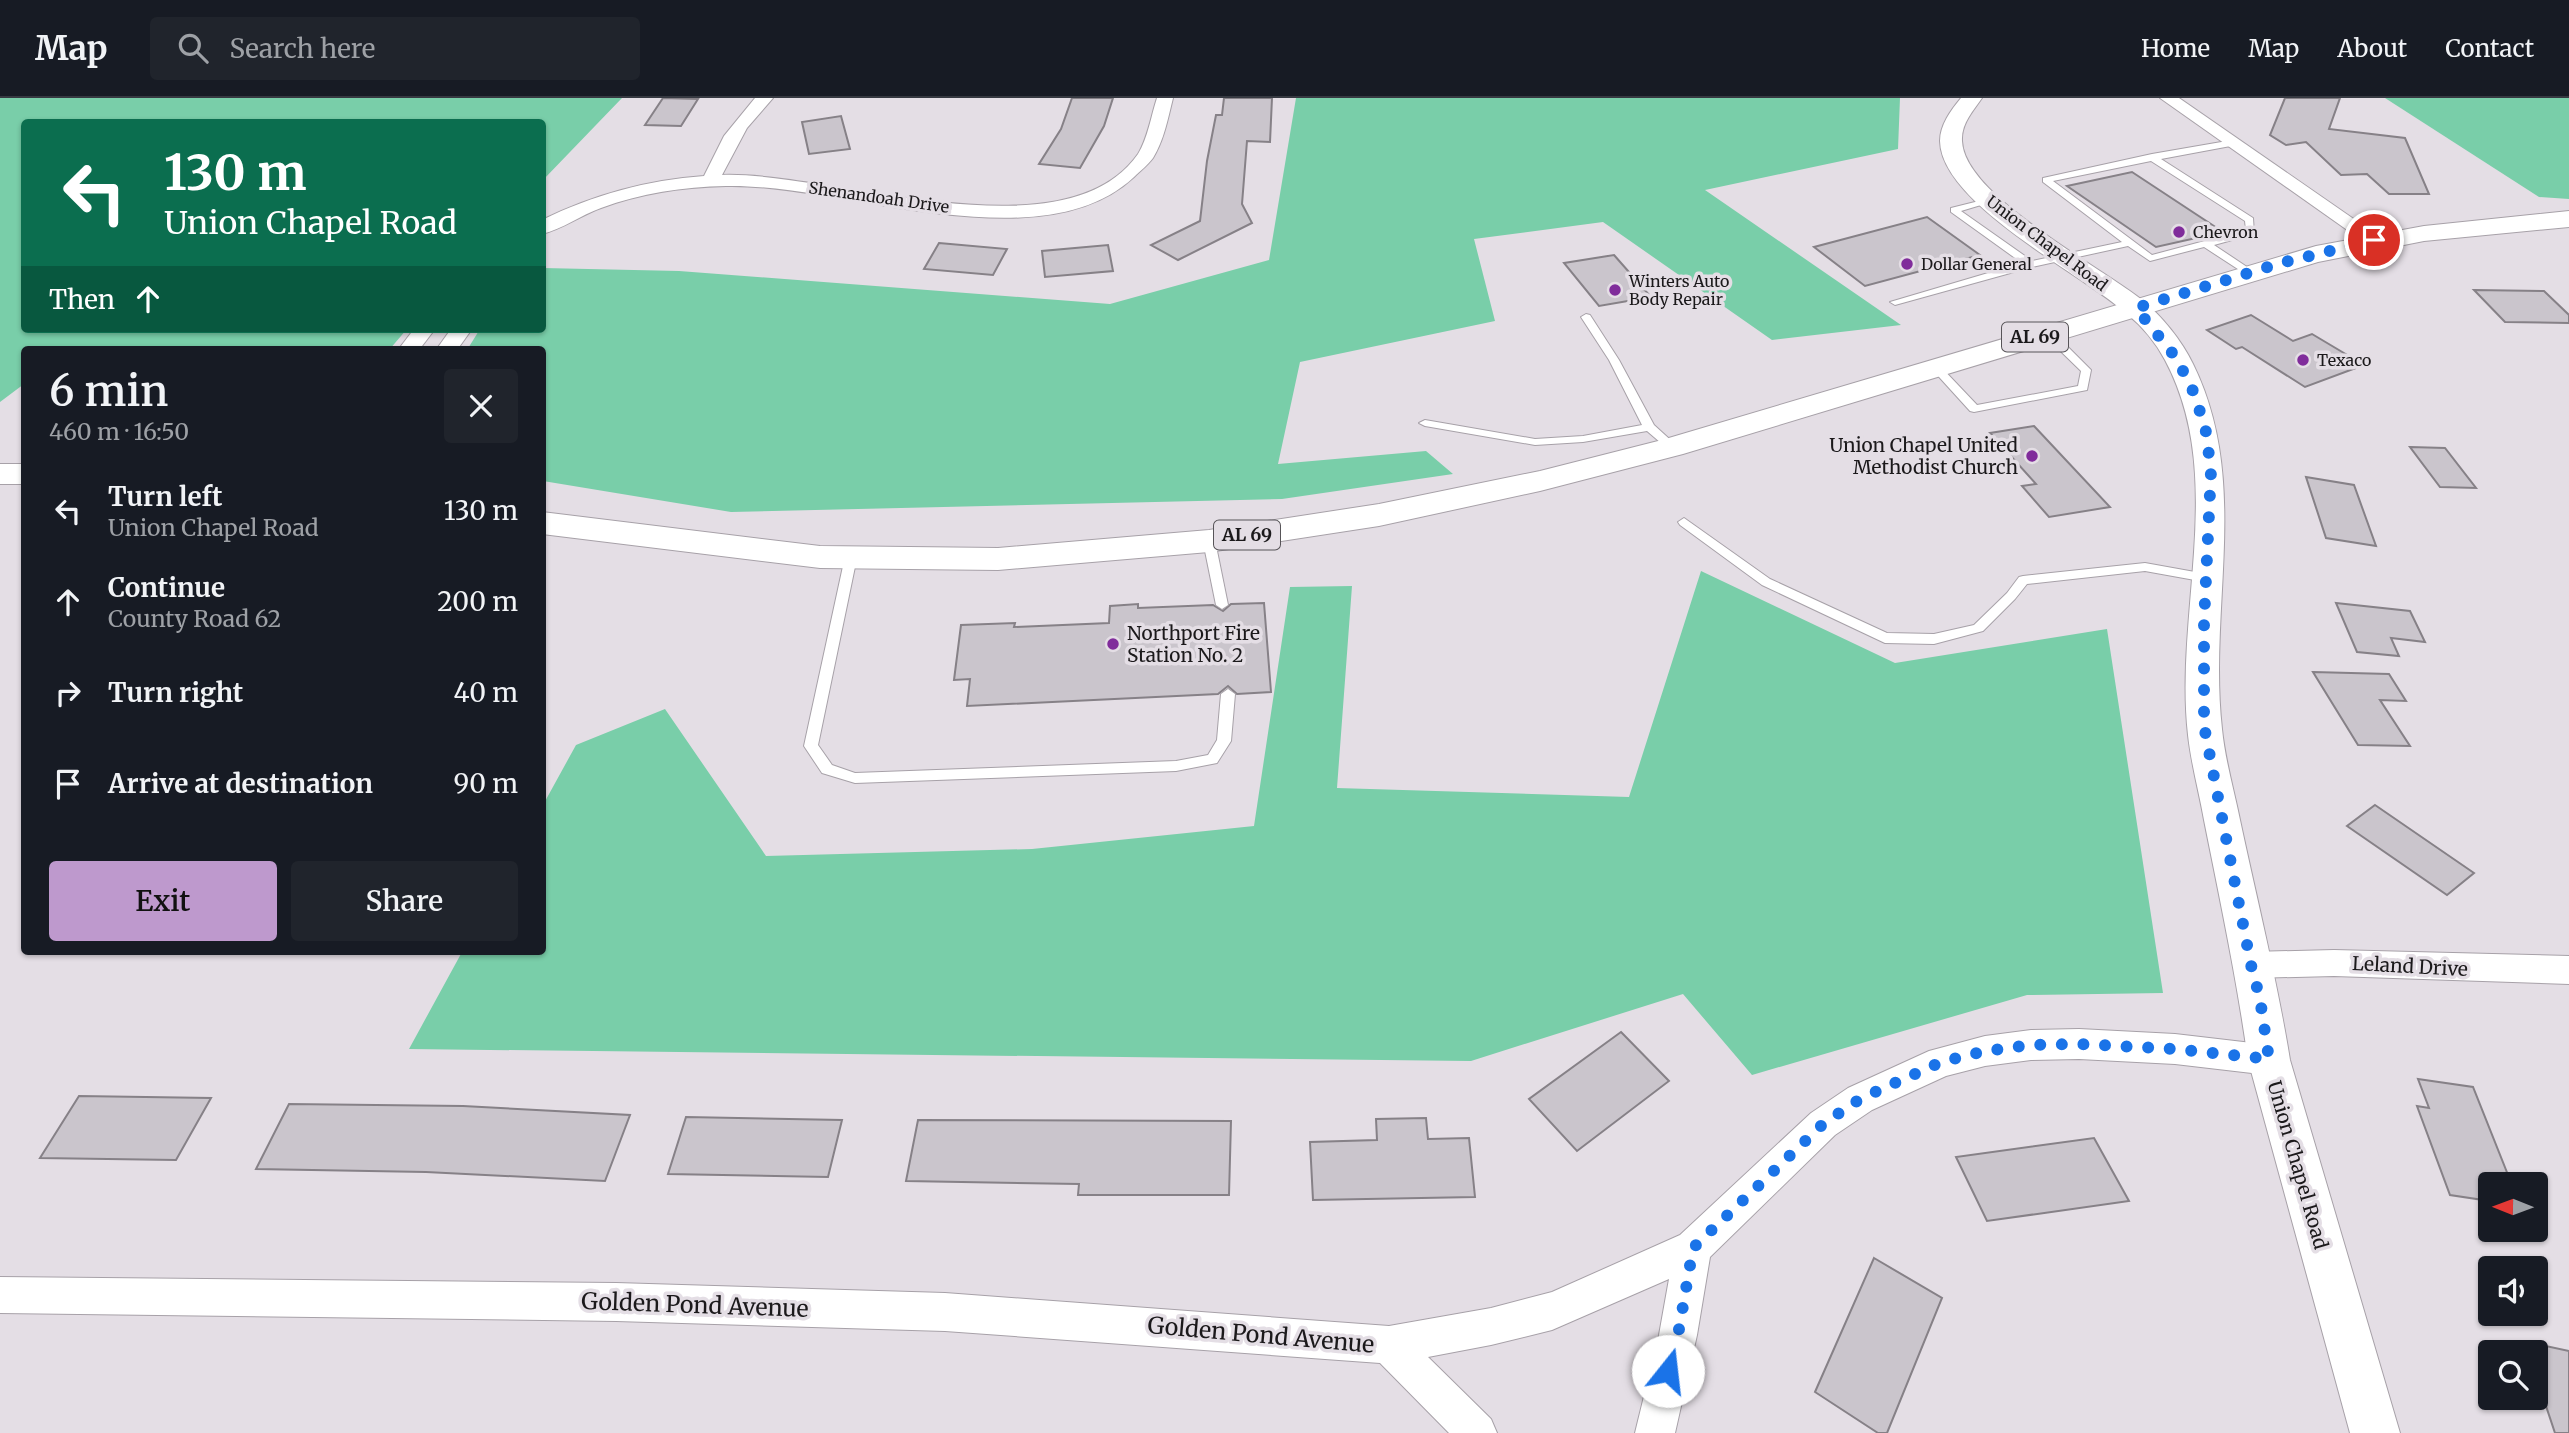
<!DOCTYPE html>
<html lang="en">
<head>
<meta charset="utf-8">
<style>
  body { margin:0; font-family:Merriweather,serif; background:#20242c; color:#f1f3f6; height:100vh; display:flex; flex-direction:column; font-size:26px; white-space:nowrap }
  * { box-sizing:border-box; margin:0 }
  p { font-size:23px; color:#9ea1a6 }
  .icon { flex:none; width:38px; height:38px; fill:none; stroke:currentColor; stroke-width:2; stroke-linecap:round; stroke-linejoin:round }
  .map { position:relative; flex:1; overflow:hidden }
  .drawer { position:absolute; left:21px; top:248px; width:525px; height:609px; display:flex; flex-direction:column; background:#171b24; border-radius:7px; box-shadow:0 2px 5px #0004 }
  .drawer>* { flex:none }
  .guide { position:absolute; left:21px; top:21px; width:525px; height:214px; border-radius:7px; box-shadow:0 2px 5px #0004; background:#0b6e4f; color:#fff; overflow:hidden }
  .needle { width:46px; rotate:271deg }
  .fabs { position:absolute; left:2478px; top:1074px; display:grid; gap:14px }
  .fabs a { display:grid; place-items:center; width:70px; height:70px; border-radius:7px; background:#171b24; box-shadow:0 2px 5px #0004; font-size:35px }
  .pin { position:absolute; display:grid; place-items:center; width:60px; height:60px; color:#fff; margin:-30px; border:4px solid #fff; border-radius:50%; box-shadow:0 2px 7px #0007 }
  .me { position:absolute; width:77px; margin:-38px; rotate:16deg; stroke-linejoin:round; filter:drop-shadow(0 0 5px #0008) }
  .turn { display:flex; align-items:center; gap:24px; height:147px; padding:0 28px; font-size:32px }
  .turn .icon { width:91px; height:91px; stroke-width:2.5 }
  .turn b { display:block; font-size:49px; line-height:60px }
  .then { display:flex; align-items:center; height:66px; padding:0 28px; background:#0003; gap:14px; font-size:26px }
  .round { display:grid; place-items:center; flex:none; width:74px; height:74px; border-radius:7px; background:#20242c }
  .overview { display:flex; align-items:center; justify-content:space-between; height:119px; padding:0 28px }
  h1 { font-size:42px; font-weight:600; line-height:52px }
  .cta { display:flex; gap:14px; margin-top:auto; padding:14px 28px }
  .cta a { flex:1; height:80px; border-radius:7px; background:#be99cd; color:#111; font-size:28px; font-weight:600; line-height:80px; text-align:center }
  .cta a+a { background:#20242c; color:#f1f3f6 }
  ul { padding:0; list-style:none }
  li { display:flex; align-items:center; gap:21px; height:91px; padding:0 28px }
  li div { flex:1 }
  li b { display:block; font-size:26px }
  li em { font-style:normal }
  header { display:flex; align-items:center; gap:42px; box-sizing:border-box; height:98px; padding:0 35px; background:#171b24; border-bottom:2px solid #363941 }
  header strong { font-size:33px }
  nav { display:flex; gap:38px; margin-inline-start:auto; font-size:24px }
  .search { width:490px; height:63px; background:#20242c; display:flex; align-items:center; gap:18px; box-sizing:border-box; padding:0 24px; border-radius:7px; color:#9ea1a6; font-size:26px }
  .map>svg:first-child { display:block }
  .green { fill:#79cea9 }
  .building { fill:#cac5cc; stroke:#868187; stroke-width:2 }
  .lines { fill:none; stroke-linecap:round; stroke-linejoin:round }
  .service-casing { stroke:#a7a1a8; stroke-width:2 }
  .minor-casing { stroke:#a7a1a8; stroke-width:2 }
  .tertiary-casing { stroke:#a7a1a8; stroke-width:2 }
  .primary-casing { stroke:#a7a1a8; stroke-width:2 }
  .service { fill:#fff; fill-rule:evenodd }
  .minor { fill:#fff; fill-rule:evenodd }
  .tertiary { fill:#fff; fill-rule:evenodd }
  .primary { fill:#fff; fill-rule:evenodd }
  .route { stroke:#1a73e8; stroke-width:12; stroke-dasharray:0 21.6 }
  .poi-dot { fill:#802c9b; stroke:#e4dee5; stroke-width:2.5 }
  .labels { text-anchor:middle; stroke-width:7; stroke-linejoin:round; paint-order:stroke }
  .far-street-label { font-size:16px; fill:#1b191b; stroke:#e4dee5 }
  .far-poi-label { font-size:16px; fill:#1b191b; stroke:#e4dee5; text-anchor:start }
  .shield { fill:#e4dee5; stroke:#575458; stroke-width:2 }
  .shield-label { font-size:18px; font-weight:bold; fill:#1b191b }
  .poi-label { font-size:19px; fill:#1b191b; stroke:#e4dee5; text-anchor:end }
  .street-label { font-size:19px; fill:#1b191b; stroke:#e4dee5 }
  .near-street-label { font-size:23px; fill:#1b191b; stroke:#e4dee5 }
</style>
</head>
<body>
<header>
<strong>Map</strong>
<div class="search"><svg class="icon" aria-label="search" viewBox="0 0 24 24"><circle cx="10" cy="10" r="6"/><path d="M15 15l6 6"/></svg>Search here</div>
<nav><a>Home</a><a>Map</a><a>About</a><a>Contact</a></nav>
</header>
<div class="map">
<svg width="2569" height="1335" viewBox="0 0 2569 1335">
  <rect width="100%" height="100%" fill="#e4dee5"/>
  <g class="green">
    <path d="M0,0H622L543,82L542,24H24V231H407L389,252H24V286L0,304Z"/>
    <path d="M1296,0H1900L1898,51L1705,92L1901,227L1772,242L1603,124L1474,141L1495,223L1300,264L1278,366L1426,353L1453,376L1282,401L731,414L543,383L542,252H467L480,231H542L543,170L679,173L1110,206L1269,162Z"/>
    <path d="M2385,0H2569V101L2539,99Z"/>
    <path d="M1701,473L1895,565L2107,531L2163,895L2027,897L1752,977L1683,896L1471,963L409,951L462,854H542L543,707L576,647L665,611L766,758L1032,751L1254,728L1290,489L1352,488L1337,690L1629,699Z"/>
  </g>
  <g class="building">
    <path d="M663,0L698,1L681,28L645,27Z"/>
    <path d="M1072,0H1113L1104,28L1080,70L1039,66L1061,31Z"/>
    <path d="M1224,0H1272L1270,44L1247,43L1242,106L1252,125L1178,162L1151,147L1200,123L1207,63L1216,17H1222Z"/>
    <path d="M2285,0H2340L2329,31L2405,40L2429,96H2389L2367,76L2341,77L2306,44L2286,47L2270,37Z"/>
    <path d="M841,18L850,51L809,56L802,24Z"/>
    <path d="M2132,74L2223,134L2156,149L2067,88Z"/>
    <path d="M1927,119L1980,157L1865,188L1814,149Z"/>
    <path d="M939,145L1007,151L993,177L924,171Z"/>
    <path d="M1108,147L1113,173L1045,179L1042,153Z"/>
    <path d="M1614,157L1651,199L1599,208L1564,165Z"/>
    <path d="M2474,192L2544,193L2569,217V225L2505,224Z"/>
    <path d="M2251,217L2293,243L2312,236L2364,267L2305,289L2242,249L2236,251L2207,232Z"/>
    <path d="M2034,328L2110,409L2049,419L2022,388L2036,386L1990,335Z"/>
    <path d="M2410,349L2445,350L2476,390L2440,389Z"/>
    <path d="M2306,379L2354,387L2376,448L2326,440Z"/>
    <path d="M1264,505L1271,594L1237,596L1228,588L1218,596L967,608L970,581L954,582L961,527L1015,525L1014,529L1109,525L1110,508L1138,506V510L1213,507L1223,513L1231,506Z"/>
    <path d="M2336,505L2410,513L2425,544L2391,540L2399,558L2357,554Z"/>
    <path d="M2313,574L2389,576L2406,603L2380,602L2410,648L2358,647Z"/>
    <path d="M2375,707L2474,775L2447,797L2347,728Z"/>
    <path d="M1621,934L1669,983L1577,1053L1529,1001Z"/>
    <path d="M2418,981L2473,989L2512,1087H2490V1103L2450,1097L2417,1008L2429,1010Z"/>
    <path d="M79,998L211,1000L176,1062L40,1060Z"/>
    <path d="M289,1006L463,1008L630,1017L605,1083L426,1074L256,1071Z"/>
    <path d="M686,1019L842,1022L828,1079L668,1076Z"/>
    <path d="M1426,1020L1428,1041L1469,1040L1475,1099L1313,1102L1310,1044L1377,1042L1376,1021Z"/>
    <path d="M918,1022L1231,1023L1229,1097H1078L1079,1086L906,1083Z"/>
    <path d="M2094,1040L2129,1103L1987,1123L1956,1059Z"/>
    <path d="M1874,1160L1942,1200L1887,1335H1878L1815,1294Z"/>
    <path d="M2536,1246L2569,1253V1335H2555L2536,1278Z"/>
  </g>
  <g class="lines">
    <defs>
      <g id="service">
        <path d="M2233,42L2237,45L2236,47L2161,61L2253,120L2254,136L2214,147L2253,173V177H2247L2204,149L2150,163L2128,148L2032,169L1895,207L1890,204L2022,165L1951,114V110L1991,100V104L1961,113L2032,163L2122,144L2043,84V80L2152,56ZM2151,63L2245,123L2246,132L2152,157L2053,83Z"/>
        <path d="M1586,216L1590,217L1619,262L1654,327L1676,347V351H1668L1647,333L1583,344L1535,347L1425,328L1419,325L1425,322L1535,341L1583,338L1642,327L1609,262L1581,219Z"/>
        <path d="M2048,232L2052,233L2091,272L2087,292L1974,314L1970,313L1930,269L1935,266L1939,267L1977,307L2078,288L2081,273L2044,237L2043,235Z"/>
        <path d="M1684,420L1770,481L1887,535L1934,536L1974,527L2007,495L2019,479L2023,478L2145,465L2206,476L2212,480L2206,484L2145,473L2027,486L2015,501L1983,533L1934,546L1885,545L1762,487L1680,427L1678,424Z"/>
        <path d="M1209,439L1215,443L1228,507L1222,511L1216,507L1203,443Z"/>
        <path d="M851,455L857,459L818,647L832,667L855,675L1176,663L1208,657L1217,642L1221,596L1228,591L1235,596L1231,643L1217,665L1176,673L855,685L822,675L804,648L845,459Z"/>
      </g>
      <g id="minor">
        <path d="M755,0H773L747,30L722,77C830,73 1065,161 1138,56C1148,40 1151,18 1157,0H1173C1168,20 1164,42 1153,60C1148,67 1140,73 1134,79C1040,167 841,85 726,88C683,89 641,95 601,110C581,117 563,131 542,136V122C593,97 647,82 704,78L724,38Z"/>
        <path d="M2160,0H2179L2384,142L2381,146H2367Z"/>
        <path d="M414,231H435L419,252H398Z"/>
        <path d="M451,231H472L457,252H436Z"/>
        <path d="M2334,852L2569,858V886L2334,878L2251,880L2240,877L2235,867L2240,857L2251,854Z"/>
        <path d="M2079,931L2175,936L2269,947L2281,951L2285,962L2281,973L2269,977L2175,966L2079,961L2031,962L1985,968L1946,978L1872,1012L1835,1037L1710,1159L1697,1237L1675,1335H1635L1659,1237L1669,1181L1552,1232L1491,1247L1428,1259L1491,1321L1497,1335H1449L1380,1265L945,1233L616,1223L0,1215V1179L616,1185L945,1195L1389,1228L1491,1210L1552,1194L1680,1137L1811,1015L1848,990L1929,953L1985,938L2031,932Z"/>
      </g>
      <path id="tertiary" d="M1961,0H1982C1973,13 1961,26 1962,43C1964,98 2101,169 2142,202C2162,218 2182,243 2193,266C2251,384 2208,507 2222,631C2225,662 2234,692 2240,722C2257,802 2277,881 2290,962L2400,1335H2350L2248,962C2237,882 2220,802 2204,722C2199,694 2191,665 2188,637C2174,513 2227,378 2165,262C2156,245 2142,228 2127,216C2084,177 1941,106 1940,43C1940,27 1951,12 1961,0Z"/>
      <g id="primary">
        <path d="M2569,113V129L2424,143L2318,164L1683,356L1540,393L1379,428L1209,454L998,472L820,470L542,436V414L820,448L998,450L1209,432L1379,406L1540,373L1662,342L2316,148L2424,128Z"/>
        <rect x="0" y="366" width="24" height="20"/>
      </g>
    </defs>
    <use href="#service" class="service-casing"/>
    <use href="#minor" class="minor-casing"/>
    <use href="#tertiary" class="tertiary-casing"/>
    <use href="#primary" class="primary-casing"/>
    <use href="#service" class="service"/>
    <use href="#minor" class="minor"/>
    <use href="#tertiary" class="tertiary"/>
    <use href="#primary" class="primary"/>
  </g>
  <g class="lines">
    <path class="route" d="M1668,1273L1678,1237L1693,1150L1823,1026L1860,1001L1941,964L1985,953L2031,947L2080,946L2175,951L2269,961L2260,901L2251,867L2204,628V524L2211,373L2206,334L2195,297L2177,261L2136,210L2281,165L2374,142"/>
  </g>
  <g class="poi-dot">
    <circle cx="2179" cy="134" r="7"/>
    <circle cx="1907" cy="166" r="7"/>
    <circle cx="1615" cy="192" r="7"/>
    <circle cx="2303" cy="262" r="7"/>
    <circle cx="2032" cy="358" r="7"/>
    <circle cx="1113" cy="546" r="7"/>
  </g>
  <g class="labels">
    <g class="far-street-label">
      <text transform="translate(879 99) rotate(8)" y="6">Shenandoah Drive</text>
      <text transform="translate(2047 145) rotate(37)" y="6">Union Chapel Road</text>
    </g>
    <g class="far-poi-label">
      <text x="2193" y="140">Chevron</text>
      <text x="1921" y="172">Dollar General</text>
      <text x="1629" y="189">Winters Auto<tspan x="1629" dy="18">Body Repair</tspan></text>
      <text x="2317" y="268">Texaco</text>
    </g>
    <g class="shield">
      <rect x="2002" y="224.5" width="66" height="29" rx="5"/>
      <rect x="1214" y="422.5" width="66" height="29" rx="5"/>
    </g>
    <g class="shield-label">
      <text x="2035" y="245">AL 69</text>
      <text x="1247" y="443">AL 69</text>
    </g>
    <g class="poi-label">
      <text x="2018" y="354">Union Chapel United<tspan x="2018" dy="22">Methodist Church</tspan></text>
      <text x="1127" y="542" text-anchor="start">Northport Fire<tspan x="1127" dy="22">Station No. 2</tspan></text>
    </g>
    <g class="street-label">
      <text transform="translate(2410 868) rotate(3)" y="7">Leland Drive</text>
      <text transform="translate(2298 1067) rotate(74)" y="7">Union Chapel Road</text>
    </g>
    <g class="near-street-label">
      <text transform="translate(695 1207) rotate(2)" y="8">Golden Pond Avenue</text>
      <text transform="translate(1261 1237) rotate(5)" y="8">Golden Pond Avenue</text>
    </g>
  </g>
</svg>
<div class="fabs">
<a><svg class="needle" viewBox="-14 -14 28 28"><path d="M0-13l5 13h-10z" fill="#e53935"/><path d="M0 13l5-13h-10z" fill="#9ea1a6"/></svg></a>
<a><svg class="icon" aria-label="sound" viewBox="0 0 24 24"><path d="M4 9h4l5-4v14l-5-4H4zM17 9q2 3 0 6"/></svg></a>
<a><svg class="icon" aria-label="search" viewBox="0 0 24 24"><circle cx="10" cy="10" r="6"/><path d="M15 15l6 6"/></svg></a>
</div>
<div class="pin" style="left:2374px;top:142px;background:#d93025"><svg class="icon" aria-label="arrive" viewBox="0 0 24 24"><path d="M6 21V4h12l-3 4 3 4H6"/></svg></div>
<svg class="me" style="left:1668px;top:1273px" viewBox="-20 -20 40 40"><circle r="19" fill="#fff"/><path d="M0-13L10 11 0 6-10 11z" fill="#1a73e8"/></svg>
<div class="guide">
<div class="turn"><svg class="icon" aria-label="left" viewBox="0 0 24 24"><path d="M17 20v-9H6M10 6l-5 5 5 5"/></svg><div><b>130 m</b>Union Chapel Road</div></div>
<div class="then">Then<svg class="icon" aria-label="ahead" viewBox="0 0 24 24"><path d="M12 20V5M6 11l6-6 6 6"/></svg></div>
</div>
<section class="drawer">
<div class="overview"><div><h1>6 min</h1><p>460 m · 16:50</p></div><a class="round"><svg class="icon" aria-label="close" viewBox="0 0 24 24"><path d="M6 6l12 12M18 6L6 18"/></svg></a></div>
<ul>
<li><svg class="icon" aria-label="left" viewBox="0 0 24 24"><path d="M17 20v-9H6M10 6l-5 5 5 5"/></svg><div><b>Turn left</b><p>Union Chapel Road</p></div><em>130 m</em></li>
<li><svg class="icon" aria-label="ahead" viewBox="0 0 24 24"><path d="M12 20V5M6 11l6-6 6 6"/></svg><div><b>Continue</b><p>County Road 62</p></div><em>200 m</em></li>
<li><svg class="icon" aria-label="right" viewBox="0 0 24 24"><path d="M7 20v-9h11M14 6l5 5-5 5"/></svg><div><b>Turn right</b></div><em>40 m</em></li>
<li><svg class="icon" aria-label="arrive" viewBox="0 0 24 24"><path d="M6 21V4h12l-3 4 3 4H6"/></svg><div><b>Arrive at destination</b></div><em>90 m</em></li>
</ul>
<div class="cta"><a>Exit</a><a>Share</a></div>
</section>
</div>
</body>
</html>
